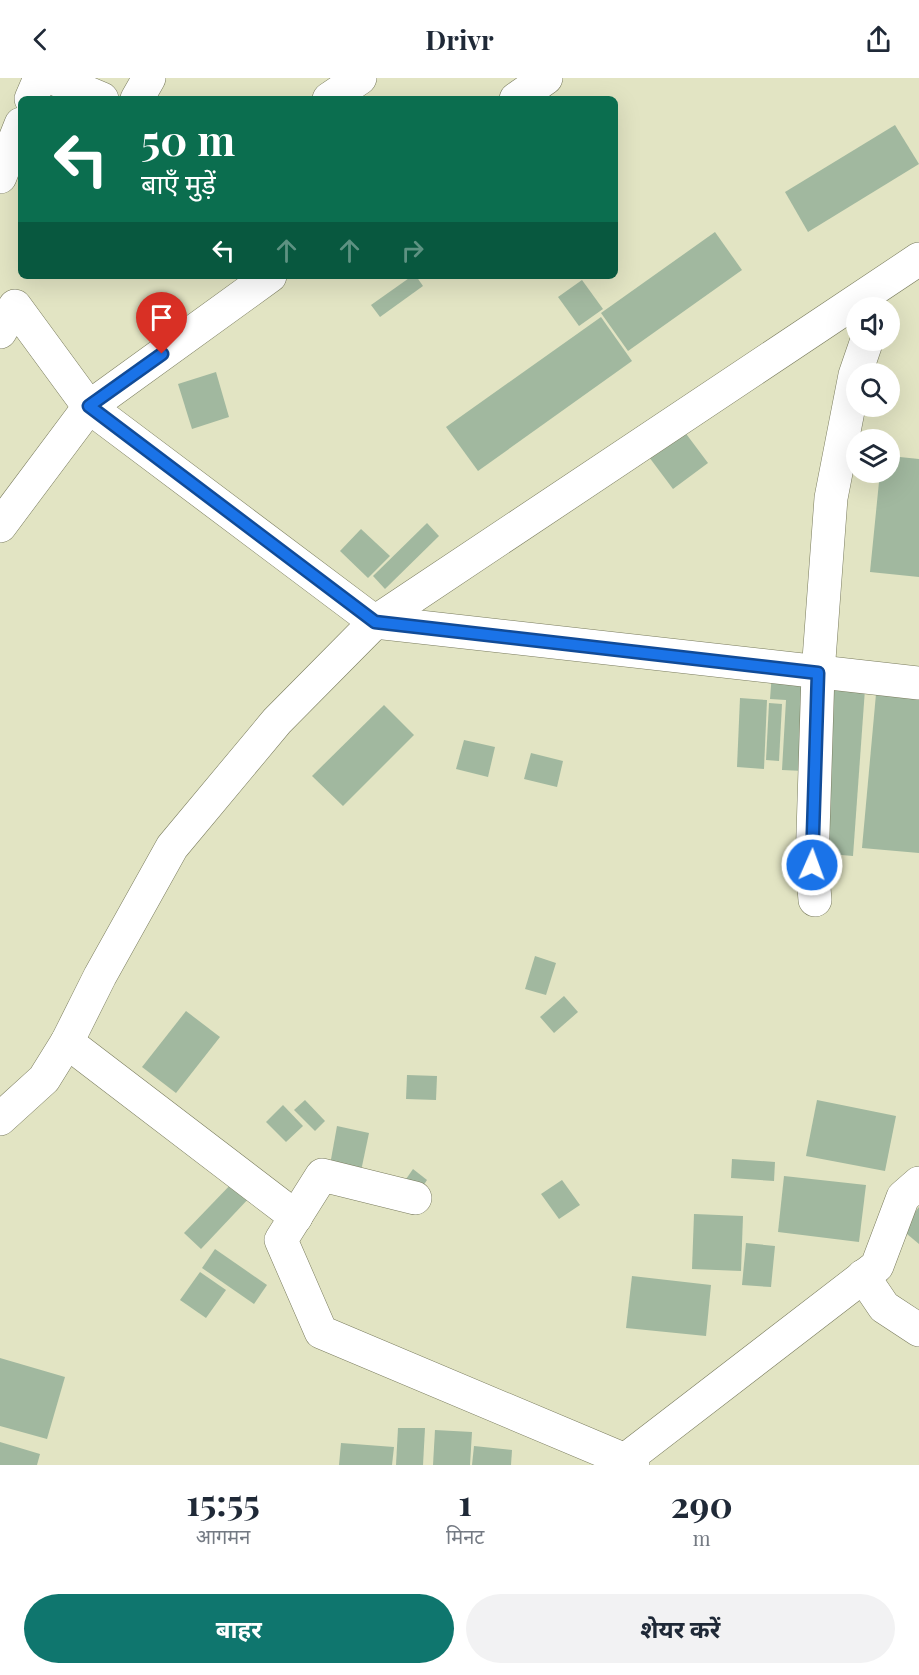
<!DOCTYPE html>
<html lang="hi">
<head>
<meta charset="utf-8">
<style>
  body { margin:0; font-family:"Playfair Display","Noto Sans Devanagari",serif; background:#f2f2f3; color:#1f2937; height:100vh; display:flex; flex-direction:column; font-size:22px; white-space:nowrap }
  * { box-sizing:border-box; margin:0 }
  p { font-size:20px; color:#747a83 }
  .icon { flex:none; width:33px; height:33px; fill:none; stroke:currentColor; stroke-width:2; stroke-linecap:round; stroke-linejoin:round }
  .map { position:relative; height:1387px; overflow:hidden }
  .sheet { display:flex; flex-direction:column; background:#fff; flex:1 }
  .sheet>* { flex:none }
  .top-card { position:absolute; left:18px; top:18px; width:600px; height:183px; border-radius:9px; box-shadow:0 6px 24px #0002; background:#0b6e4f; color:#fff; overflow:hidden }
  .buttons { position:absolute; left:846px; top:219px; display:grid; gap:12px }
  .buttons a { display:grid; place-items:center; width:54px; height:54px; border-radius:50%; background:#fff; box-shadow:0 6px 24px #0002; font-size:30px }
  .pin { position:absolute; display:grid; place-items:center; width:51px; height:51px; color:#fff; margin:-62px -26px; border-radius:50% 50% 50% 0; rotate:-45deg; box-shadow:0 0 6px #0007 }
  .pin .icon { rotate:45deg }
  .me { position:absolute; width:66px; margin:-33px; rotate:2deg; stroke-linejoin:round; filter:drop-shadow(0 0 4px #0008) }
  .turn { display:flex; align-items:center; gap:21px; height:126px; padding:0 24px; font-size:27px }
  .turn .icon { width:78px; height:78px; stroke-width:2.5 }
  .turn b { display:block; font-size:42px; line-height:51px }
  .lanes { display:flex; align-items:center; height:57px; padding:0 24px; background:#0003; justify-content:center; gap:30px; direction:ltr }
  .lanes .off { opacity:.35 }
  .eta { display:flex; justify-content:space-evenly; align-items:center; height:102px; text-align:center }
  .eta b { font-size:36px; font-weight:700; line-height:42px }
  .cta { display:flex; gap:12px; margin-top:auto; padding:12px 24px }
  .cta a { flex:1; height:69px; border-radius:36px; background:#0f766e; color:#fff; font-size:24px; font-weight:700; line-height:69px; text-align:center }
  .cta a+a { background:#f2f2f3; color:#1f2937 }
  header { display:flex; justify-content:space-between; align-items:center; height:78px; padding:0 24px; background:#fff; font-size:27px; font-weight:700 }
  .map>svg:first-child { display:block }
  .building { fill:#a1b89f }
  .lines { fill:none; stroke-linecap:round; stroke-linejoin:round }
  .minor-casing { stroke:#797b5d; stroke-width:34 }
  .minor { stroke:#fff; stroke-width:33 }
  .route-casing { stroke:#114b97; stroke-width:15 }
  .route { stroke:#1a73e8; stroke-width:10 }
</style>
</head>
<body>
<header><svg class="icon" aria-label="back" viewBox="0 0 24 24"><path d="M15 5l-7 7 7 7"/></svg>Drivr<svg class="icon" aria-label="share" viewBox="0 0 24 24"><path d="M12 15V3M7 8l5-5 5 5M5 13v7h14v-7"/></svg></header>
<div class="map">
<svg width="919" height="1387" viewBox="0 0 919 1387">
  <rect width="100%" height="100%" fill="#e2e4c3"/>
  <g class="building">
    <path d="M895,47L919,86L808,154L785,114Z"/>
    <path d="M715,154L742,192L628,273L601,235Z"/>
    <path d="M412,198H416L423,208L380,239L371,227Z"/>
    <path d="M582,202L603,231L579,248L558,219Z"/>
    <path d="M601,239L632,283L478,393L446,349Z"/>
    <path d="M216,294L229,339L192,351L178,306Z"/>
    <path d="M678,345L708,385L673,411L643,371Z"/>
    <path d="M890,378L919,381V499L870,494L880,394H890Z"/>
    <path d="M427,445L439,458L385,511L373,498Z"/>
    <path d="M361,451L390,478L368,500L340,473Z"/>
    <path d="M772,595L810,597L804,693L782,692L786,622L770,621Z"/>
    <path d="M877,605L919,609V775L862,770Z"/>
    <path d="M829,608L865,611L853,778L817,775Z"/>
    <path d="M740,620L767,622L764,691L737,689Z"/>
    <path d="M769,625L782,626L779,683L766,682Z"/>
    <path d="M384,627L414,657L343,728L312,698Z"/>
    <path d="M464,662L495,669L488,699L456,691Z"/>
    <path d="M531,675L563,683L557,709L524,701Z"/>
    <path d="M535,878L556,885L546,917L525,911Z"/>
    <path d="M564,918L578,934L554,955L540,939Z"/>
    <path d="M186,933L220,959L176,1015L142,989Z"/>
    <path d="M407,997L437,998L436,1022L406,1021Z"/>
    <path d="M305,1022L325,1043L315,1053L294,1032Z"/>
    <path d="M817,1022L896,1038L885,1093L806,1078Z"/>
    <path d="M283,1027L303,1048L286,1064L266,1044Z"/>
    <path d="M337,1048L369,1055L361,1093L330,1087Z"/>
    <path d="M732,1081L775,1084L774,1103L731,1100Z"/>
    <path d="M413,1091L427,1102L417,1117L402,1107Z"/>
    <path d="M784,1098L866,1107L859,1164L778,1154Z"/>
    <path d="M235,1102L251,1118L201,1171L184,1155Z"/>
    <path d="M562,1102L580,1127L559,1141L541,1116Z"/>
    <path d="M919,1129V1166L901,1151Z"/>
    <path d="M694,1136L743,1138L741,1193L692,1191Z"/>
    <path d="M746,1165L775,1168L771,1209L742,1207Z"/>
    <path d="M215,1171L267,1207L254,1226L202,1190Z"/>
    <path d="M200,1194L226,1212L206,1240L180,1222Z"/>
    <path d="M632,1198L711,1207L706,1258L626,1250Z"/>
    <path d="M0,1280L65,1299L47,1361L0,1348Z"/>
    <path d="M398,1350H425L423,1387H396Z"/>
    <path d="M435,1352L472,1354L470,1387H433Z"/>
    <path d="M0,1364L40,1376L37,1387H0Z"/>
    <path d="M341,1365L394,1369L392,1387H339Z"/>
    <path d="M474,1368L512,1372L511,1387H472Z"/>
  </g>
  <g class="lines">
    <defs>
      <g id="minor">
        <path d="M53,0L102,21"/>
        <path d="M31,21L40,0"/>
        <path d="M137,21L149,0"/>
        <path d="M329,21L360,0"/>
        <path d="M516,21L546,0"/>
        <path d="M0,99L21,46"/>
        <path d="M0,254L15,228L89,329L375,544L919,605"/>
        <path d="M0,448L89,329L270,198"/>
        <path d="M815,822L812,787L818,595L831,420L855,297L867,262"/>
        <path d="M67,964L296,1139"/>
        <path d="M0,1041L44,1001L67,964L100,898L172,769L277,643L375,544L919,181"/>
        <path d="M415,1120L322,1097L281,1162L321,1254L625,1382"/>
        <path d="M863,1198L884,1229L919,1252"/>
        <path d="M633,1387L625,1382L877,1188L903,1119L919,1105"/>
      </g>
    </defs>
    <use href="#minor" class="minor-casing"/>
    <use href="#minor" class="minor"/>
  </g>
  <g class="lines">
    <defs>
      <path id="route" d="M162,276L89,328L375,544L818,595L812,787"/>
    </defs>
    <use href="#route" class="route-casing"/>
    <use href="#route" class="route"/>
  </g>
</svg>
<div class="buttons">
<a><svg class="icon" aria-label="sound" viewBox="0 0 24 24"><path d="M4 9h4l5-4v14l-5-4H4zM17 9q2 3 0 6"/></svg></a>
<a><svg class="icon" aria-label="search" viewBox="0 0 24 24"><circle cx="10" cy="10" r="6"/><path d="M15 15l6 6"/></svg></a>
<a><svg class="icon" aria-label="layers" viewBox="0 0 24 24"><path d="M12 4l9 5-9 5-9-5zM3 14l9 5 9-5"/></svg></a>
</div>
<div class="pin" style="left:162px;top:276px;background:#d93025"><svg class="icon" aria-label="arrive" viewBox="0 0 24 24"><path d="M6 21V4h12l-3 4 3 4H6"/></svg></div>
<svg class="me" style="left:812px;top:787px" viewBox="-20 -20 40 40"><circle r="17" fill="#1a73e8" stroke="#fff" stroke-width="3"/><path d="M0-11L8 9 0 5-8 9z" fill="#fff"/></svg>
<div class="top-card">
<div class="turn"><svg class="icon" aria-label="left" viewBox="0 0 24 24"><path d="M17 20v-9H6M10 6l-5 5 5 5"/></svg><div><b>50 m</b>बाएँ मुड़ें</div></div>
<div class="lanes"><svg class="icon" aria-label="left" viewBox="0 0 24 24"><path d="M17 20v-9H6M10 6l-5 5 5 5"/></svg><svg class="icon off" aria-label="ahead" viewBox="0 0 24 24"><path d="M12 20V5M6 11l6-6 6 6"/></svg><svg class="icon off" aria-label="ahead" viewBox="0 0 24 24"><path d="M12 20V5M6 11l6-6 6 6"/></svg><svg class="icon off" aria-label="right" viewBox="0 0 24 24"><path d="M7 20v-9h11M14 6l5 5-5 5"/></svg></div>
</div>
</div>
<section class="sheet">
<div class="eta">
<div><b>15:55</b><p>आगमन</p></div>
<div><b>1</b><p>मिनट</p></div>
<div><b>290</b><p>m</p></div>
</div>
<div class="cta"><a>बाहर</a><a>शेयर करें</a></div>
</section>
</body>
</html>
